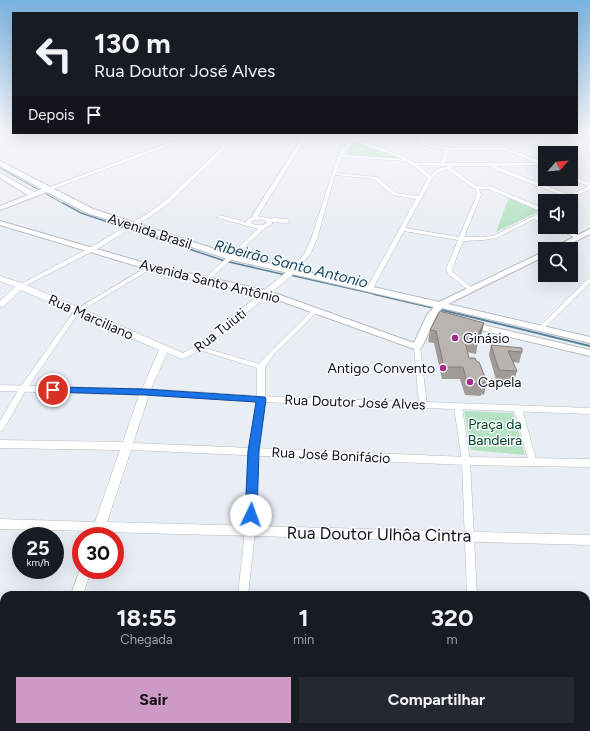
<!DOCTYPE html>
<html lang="pt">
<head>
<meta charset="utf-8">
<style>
  body { margin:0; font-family:Figtree,sans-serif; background:#242831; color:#f1f3f6; height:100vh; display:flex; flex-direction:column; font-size:15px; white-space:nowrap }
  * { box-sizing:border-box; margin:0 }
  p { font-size:13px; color:#9ea1a6 }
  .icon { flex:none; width:22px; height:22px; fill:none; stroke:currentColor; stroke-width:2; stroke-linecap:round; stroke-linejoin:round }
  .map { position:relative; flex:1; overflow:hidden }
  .side { position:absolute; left:0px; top:591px; width:590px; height:140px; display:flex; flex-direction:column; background:#171b24; border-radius:12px 12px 0 0; box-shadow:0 4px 16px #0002 }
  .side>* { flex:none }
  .banner { position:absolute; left:12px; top:12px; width:566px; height:122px; border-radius:0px; box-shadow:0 4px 16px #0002; background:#171b24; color:#f1f3f6; overflow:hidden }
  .needle { width:26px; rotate:63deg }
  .fabs { position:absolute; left:538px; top:146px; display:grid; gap:8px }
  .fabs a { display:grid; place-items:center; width:40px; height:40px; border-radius:0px; background:#171b24; box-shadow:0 4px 16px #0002; font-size:20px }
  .speed { position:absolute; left:12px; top:527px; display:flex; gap:8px; font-size:20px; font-weight:700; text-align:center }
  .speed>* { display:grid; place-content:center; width:52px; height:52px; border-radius:50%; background:#171b24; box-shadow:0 4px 16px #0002; line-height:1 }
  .speed small { font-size:10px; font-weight:400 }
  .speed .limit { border:6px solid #d22; background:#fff; color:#111 }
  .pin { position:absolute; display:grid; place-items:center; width:34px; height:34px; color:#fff; margin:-17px; border:2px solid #fff; border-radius:50%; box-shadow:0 1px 4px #0007 }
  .me { position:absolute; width:44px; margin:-22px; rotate:3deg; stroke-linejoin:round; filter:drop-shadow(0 0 3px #0008) }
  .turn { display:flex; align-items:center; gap:14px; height:84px; padding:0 16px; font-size:18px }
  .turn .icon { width:52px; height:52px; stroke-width:2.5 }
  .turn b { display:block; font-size:28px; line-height:34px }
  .then { display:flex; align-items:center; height:38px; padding:0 16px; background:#0003; gap:8px; font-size:15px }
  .eta { display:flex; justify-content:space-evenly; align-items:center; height:68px; text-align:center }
  .eta b { font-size:24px; font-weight:700; line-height:28px }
  .button { display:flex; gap:8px; margin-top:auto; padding:8px 16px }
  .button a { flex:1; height:46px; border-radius:0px; background:#cc9ac5; color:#111; font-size:16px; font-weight:700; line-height:46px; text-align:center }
  .button a+a { background:#242831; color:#f1f3f6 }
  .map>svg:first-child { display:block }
  .green { fill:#b5e2c2 }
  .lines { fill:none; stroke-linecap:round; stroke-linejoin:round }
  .stream-far2 { stroke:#57819a; stroke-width:1 }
  .stream-far1 { stroke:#57819a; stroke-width:1.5 }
  .stream { stroke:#57819a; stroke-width:2 }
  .minor-casing { stroke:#b7bbc1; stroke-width:1 }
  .tertiary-casing { stroke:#b7bbc1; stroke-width:1 }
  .secondary-casing { stroke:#b7bbc1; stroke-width:2 }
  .minor { fill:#fff; fill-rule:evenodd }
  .tertiary { fill:#fff; fill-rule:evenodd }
  .secondary { fill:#fff; fill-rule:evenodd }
  .wall { fill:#a09b97 }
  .shaded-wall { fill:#827e7b }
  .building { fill:#bab4b0; stroke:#827e7b }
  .route { fill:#1a73e8; stroke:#114b97 }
  .poi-dot { fill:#9f2d8a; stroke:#f8fbfe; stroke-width:1.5 }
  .labels { text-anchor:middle; stroke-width:3; stroke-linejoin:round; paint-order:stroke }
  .street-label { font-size:14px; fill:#101113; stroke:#f8fbfe }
  .poi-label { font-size:14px; fill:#101113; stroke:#f8fbfe; text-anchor:start }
  .park-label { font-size:14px; fill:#004522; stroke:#f8fbfe }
  .water-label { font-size:15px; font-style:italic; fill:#16455e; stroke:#f8fbfe }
  .near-street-label { font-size:17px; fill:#101113; stroke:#f8fbfe }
</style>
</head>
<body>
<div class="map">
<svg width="590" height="731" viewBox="0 0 590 731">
  <rect width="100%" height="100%" fill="#e9eef4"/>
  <g class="green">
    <path d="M354,143H361L398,157L394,159L351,156L346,154L351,145Z"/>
    <path d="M509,197L536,209L538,212L496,232Z"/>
    <path d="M464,411L513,413L525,455L471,450Z"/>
  </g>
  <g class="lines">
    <path class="stream-far2" d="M0,168L64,204"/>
    <g class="stream-far1">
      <path d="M63,203L81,213L225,261L286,275"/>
      <path d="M290,275L379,295"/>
    </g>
    <g class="stream">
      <path d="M374,294L434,308"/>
      <path d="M438,309L590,346"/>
    </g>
    <defs>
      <g id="minor">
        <path d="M13,133H21L0,138V136Z"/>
        <path d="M237,133H241L168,204L151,216L97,249L23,287H19V285L93,246L147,214L164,202Z"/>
        <path d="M305,133H309L258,216L270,219L274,218L287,219L290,221L287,223L272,222V224L265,228L208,281H204V279L258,229L216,217L219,215L246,222L247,220L253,217L252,216ZM261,219L266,221L267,223C261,226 257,226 251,223V222L256,220Z"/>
        <path d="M355,133H359L355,139L403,156L415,163H440L446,150L425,146L420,140L397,133C405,133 414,138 420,138C425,137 430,133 436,133L423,139L427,144L448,148H507L545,163V166L541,165L495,166L570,195L588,186L571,179V176L590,183V189L567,201H561L566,197L491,168V166H454L451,168L476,186L492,187L545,209V214L538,217L545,220V224L534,219L496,238L483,240L463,241L452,269L453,272L472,288L473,289L470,291L448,274L446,269L458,240L404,231L373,288L370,290L367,288L416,199L393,195L374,179L335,175L317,239L311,253L294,273H290V271L305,253L311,239L338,156L342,149ZM353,141L401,158L402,159L343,155L345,150ZM450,150H506L536,163H445ZM342,157L406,161L412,165L428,178L418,196L396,193L377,177L336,173ZM418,165L448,166L438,169L430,176ZM447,169L473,188L476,190L477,195L459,237L405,228L432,179L438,172ZM479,189H489L542,212L493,236L483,237H464L481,195Z"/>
        <path d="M565,133H572L590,137V139Z"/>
        <path d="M553,227H560L581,237L580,238H576Z"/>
        <path d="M150,265L153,267L152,268L79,312L26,390L3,430L0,431V421L19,389L75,310Z"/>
        <path d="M590,278V283L543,329H539L538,328L539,327L588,279Z"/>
        <path d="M316,308L318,309L319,310L318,311L274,354L265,367V399L258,451L255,531L248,595H238L245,531L250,451L257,399V368L197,349L196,348L199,346L201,347L259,364L270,352L314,309Z"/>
        <path d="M417,345L420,347L427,405L423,407L419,405L414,347Z"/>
        <path d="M458,404L462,407L470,461L477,595H467L462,461L454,407Z"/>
        <path d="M518,406L522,409L537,463L536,465L533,466L530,465L529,463L514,409Z"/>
        <path d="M0,626L4,627V637L0,636Z"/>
        <path d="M590,644V656L586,658V646Z"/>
        <rect x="225" y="727" width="12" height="4"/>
        <path d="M476,727H502L500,731H476Z"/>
      </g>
      <g id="tertiary">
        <path d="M195,133H203L50,190L45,189Z"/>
        <path d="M289,270H295L296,272L202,350L183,359L167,353L151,389L259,396L590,408V414L259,402L149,395L133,443L466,457L590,459V467L466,465L131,450L107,522L590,535V545L103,532L102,536H90L92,531L0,529V519L95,522L120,450L0,448V440L123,442L139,395L0,391V385L142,389L159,350L21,290L3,307H0V301L15,287L0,281V276L24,284L183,353L196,346Z"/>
        <path d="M81,566V570H91L83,595H71Z"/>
        <path d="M0,720H4V727H20L18,731H0Z"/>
        <path d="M65,727H81L82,731H66Z"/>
      </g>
      <g id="secondary">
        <path d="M0,161L93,209L233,255L439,302L545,251V256L448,304L590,337V343L442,308L436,316L422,347L417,350L264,295L147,269L0,225V221L152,265L269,291L414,343L427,315L434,307L228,259L87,213L47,192L0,210V206L28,195L0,178V173L34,192L42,189L0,166Z"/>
        <path d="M590,229V234L560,249H550Z"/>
        <path d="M471,322L590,350V356L468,327L466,325Z"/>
      </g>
    </defs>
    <use href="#minor" class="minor-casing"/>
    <use href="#tertiary" class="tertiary-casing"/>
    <use href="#secondary" class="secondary-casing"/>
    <use href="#minor" class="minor"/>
    <use href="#tertiary" class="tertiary"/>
    <use href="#secondary" class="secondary"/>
  </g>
  <g class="wall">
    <path d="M484,323L481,335L478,342L476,354L467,352L469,358L487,382L484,395L481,394V396L465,395L460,379H442L434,343L428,342L430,330Z"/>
    <path d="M491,345L522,352L519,363L513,362L517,371L514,381L496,380L489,355Z"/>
  </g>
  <path class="shaded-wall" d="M484,323L481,335L478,342L477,336Z"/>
  <g class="building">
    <path d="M440,311L484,323L477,336L478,342L464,337L469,358H475L477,362H479L487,382H483V384L467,383L463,367H444L436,331L430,330Z"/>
    <path d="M491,345L522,348V352L508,351L517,371L499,370Z"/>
  </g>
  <linearGradient id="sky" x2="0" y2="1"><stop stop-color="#7ab3e0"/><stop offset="0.56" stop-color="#f5f7fa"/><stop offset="1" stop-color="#f5f7fa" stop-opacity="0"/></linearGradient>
  <rect width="590" height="232" fill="url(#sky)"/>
  <path class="route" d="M53,387L145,389L265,397L266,399L259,451L257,515L255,518L251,520L247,518L245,515L248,451L256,402L145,395L50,392L48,390Z"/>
  <g class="poi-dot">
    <circle cx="455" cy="338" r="4"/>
    <circle cx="443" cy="368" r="4"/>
    <circle cx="470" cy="382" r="4"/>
  </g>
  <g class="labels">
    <g class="street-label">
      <text transform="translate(150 231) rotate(18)" y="5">Avenida Brasil</text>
      <text transform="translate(210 281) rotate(14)" y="5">Avenida Santo Antônio</text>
      <text transform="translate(91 317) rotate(24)" y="5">Rua Marciliano</text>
      <text transform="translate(220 330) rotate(-38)" y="5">Rua Tuiuti</text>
      <text transform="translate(355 402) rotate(2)" y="5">Rua Doutor José Alves</text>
      <text transform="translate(331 455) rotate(3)" y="5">Rua José Bonifácio</text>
    </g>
    <g class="poi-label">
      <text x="463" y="343">Ginásio</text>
      <text x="435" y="373" text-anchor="end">Antigo Convento</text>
      <text x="478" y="387">Capela</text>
    </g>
    <g class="park-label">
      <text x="495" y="429">Praça da<tspan x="495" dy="16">Bandeira</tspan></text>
    </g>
    <g class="water-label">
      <text transform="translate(291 264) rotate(14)" y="5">Ribeirão Santo Antonio</text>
    </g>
    <g class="near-street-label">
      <text transform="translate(379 534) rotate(1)" y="6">Rua Doutor Ulhôa Cintra</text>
    </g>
  </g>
</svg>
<div class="fabs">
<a><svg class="needle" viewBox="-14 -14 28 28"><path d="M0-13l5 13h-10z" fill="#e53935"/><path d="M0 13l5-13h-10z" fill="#9ea1a6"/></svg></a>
<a><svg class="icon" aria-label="sound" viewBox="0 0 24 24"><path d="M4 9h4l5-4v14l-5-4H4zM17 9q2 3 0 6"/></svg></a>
<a><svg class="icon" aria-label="search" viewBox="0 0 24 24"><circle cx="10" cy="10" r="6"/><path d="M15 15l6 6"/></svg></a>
</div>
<div class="speed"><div>25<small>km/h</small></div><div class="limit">30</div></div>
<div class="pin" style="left:53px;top:390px;background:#d93025"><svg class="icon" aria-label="arrive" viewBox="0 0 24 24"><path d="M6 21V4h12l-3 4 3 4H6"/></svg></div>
<svg class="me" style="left:251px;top:515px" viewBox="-20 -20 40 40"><circle r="19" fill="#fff"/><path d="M0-13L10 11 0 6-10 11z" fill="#1a73e8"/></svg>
<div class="banner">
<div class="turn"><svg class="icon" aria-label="left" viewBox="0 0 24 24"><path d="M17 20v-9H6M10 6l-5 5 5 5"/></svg><div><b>130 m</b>Rua Doutor José Alves</div></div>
<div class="then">Depois<svg class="icon" aria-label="arrive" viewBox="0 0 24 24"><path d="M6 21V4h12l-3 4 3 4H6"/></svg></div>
</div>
<section class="side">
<div class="eta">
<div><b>18:55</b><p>Chegada</p></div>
<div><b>1</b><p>min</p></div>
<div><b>320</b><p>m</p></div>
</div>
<div class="button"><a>Sair</a><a>Compartilhar</a></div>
</section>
</div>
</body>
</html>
